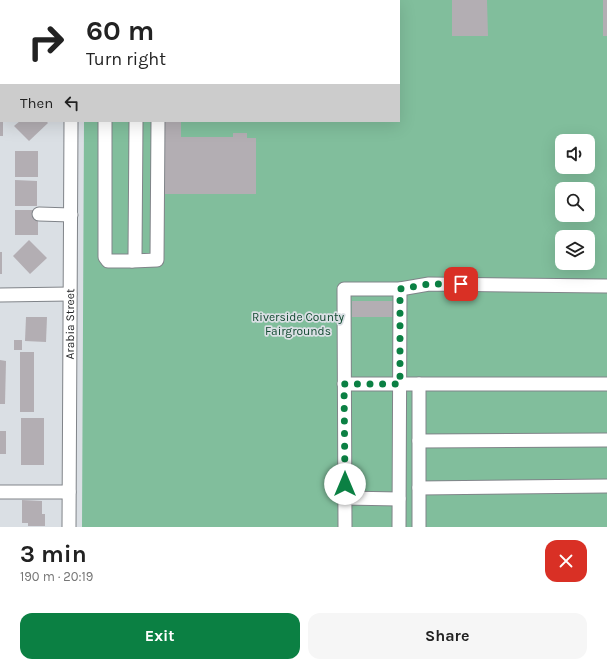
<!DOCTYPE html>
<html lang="en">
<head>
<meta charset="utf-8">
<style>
  body { margin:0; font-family:Karla,sans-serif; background:#f6f6f6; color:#222; height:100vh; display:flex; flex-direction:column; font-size:15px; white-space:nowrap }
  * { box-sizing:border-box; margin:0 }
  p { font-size:13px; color:#767676 }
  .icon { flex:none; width:22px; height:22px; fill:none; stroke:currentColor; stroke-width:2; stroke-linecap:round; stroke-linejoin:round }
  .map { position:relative; height:527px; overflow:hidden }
  .sheet { display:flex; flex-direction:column; background:#fff; flex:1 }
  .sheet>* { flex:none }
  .hud { position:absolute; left:0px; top:0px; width:400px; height:122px; box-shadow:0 4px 16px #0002; background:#fff; color:#222; overflow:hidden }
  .controls { position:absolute; left:555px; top:134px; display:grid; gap:8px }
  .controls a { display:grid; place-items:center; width:40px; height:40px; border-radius:8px; background:#fff; box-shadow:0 4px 16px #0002; font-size:20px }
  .pin { position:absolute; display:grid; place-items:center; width:34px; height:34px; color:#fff; margin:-17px; border-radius:8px; box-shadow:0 2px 6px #0006 }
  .me { position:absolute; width:44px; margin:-22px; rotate:0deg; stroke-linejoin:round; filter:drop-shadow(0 0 3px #0008) }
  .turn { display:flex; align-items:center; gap:14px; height:84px; padding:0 20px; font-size:18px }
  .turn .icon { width:52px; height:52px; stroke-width:2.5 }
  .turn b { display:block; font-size:28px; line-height:34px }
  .then { display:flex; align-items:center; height:38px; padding:0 20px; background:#0003; gap:8px; font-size:15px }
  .round { display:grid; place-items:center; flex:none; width:42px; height:42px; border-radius:12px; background:#f6f6f6 }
  .overview { display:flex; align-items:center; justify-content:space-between; height:68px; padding:0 20px }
  h1 { font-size:24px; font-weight:700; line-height:30px }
  .action { display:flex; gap:8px; margin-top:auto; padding:8px 20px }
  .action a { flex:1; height:46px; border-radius:12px; background:#0b8043; color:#fff; font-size:16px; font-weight:700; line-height:46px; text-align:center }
  .action a+a { background:#f6f6f6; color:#222 }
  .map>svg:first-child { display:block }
  .green { fill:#81be9c; fill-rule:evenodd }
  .building { fill:#b3aeb3 }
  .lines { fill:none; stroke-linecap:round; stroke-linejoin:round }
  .minor-casing { stroke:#808489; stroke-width:15 }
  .minor { stroke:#fff; stroke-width:13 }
  .route { stroke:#0b8043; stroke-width:7; stroke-dasharray:0 12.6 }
  .labels { text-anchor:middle; stroke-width:3.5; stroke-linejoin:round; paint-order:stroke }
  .park-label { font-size:12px; fill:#124a31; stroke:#dadfe4 }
  .street-label { font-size:12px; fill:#232527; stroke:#dadfe4 }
</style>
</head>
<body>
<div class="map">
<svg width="607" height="527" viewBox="0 0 607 527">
  <rect width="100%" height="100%" fill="#dadfe4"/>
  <path class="green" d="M85,0H607V527H82L84,121H399V1H85ZM562,141H588V167H562ZM562,189H588V215H562ZM562,237H588V263H562Z"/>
  <g class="building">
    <path d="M452,0H487L488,36H452Z"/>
    <rect x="603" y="0" width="4" height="36"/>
    <rect x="0" y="121" width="3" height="15"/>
    <path d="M20,121H46L48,123L29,141L14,126Z"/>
    <path d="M165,121H181V137H233V133H247V138H256V194H158V138H165Z"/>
    <rect x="15" y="151" width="23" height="26"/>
    <path d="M15,180L37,181V206H15Z"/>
    <rect x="15" y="210" width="23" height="25"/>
    <path d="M29,240L47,258L30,274L13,256Z"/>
    <rect x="0" y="252" width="2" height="22"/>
    <rect x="352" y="301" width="41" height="16"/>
    <path d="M26,317H47L46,342L25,341Z"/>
    <rect x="14" y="340" width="8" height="10"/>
    <rect x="20" y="352" width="14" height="60"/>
    <path d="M0,360L6,361L5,404H0Z"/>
    <rect x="21" y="418" width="23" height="47"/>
    <rect x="0" y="431" width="6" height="23"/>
    <path d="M22,500L42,501V514H45V526H28V523H22Z"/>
  </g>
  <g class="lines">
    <defs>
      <g id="minor">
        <path d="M72,1V0"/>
        <path d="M106,1V0"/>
        <path d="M138,1V0"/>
        <path d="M0,87H1"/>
        <path d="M105,121V257L108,261H132L135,257L136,121"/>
        <path d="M39,214L71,215"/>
        <path d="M132,261L157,260L158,121"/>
        <path d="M0,295L70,294"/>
        <path d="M344,384H607"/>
        <path d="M419,441L607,440"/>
        <path d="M419,488L607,486"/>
        <path d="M0,492H69"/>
        <path d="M345,498L399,499"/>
        <path id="s1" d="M69,527L71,121"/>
        <path d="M345,527L344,289H400L429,284L607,286"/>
        <path d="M399,527L400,289"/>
        <path d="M419,527V384"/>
      </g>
    </defs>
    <use href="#minor" class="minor-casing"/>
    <use href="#minor" class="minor"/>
  </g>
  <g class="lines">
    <path class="route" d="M345,484L344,384H400V289L429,284H461"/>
  </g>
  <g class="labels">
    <g class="park-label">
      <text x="298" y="321">Riverside County<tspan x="298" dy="14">Fairgrounds</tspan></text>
    </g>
    <g class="street-label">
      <text dy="4" stroke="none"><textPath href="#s1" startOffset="203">Arabia Street</textPath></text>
    </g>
  </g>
</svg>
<div class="controls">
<a><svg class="icon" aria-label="sound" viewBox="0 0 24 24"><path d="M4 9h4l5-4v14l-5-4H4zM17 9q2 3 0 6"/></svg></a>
<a><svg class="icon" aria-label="search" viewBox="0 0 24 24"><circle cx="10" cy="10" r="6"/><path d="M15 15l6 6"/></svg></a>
<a><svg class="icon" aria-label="layers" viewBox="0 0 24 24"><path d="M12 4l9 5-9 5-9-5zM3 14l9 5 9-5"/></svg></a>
</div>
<div class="pin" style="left:461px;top:284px;background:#d93025"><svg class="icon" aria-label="arrive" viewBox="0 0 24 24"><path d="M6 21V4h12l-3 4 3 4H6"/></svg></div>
<svg class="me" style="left:345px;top:484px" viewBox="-20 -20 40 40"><circle r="19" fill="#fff"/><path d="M0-13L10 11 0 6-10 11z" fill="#0b8043"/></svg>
<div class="hud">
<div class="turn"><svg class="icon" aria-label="right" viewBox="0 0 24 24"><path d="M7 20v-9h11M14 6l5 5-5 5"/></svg><div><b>60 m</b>Turn right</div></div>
<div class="then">Then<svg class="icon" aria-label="left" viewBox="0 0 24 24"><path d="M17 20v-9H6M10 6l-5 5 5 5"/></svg></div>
</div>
</div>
<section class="sheet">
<div class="overview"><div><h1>3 min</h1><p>190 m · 20:19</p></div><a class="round" style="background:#d93025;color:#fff"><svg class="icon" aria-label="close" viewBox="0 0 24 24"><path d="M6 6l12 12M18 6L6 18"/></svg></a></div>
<div class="action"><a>Exit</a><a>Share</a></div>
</section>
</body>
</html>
